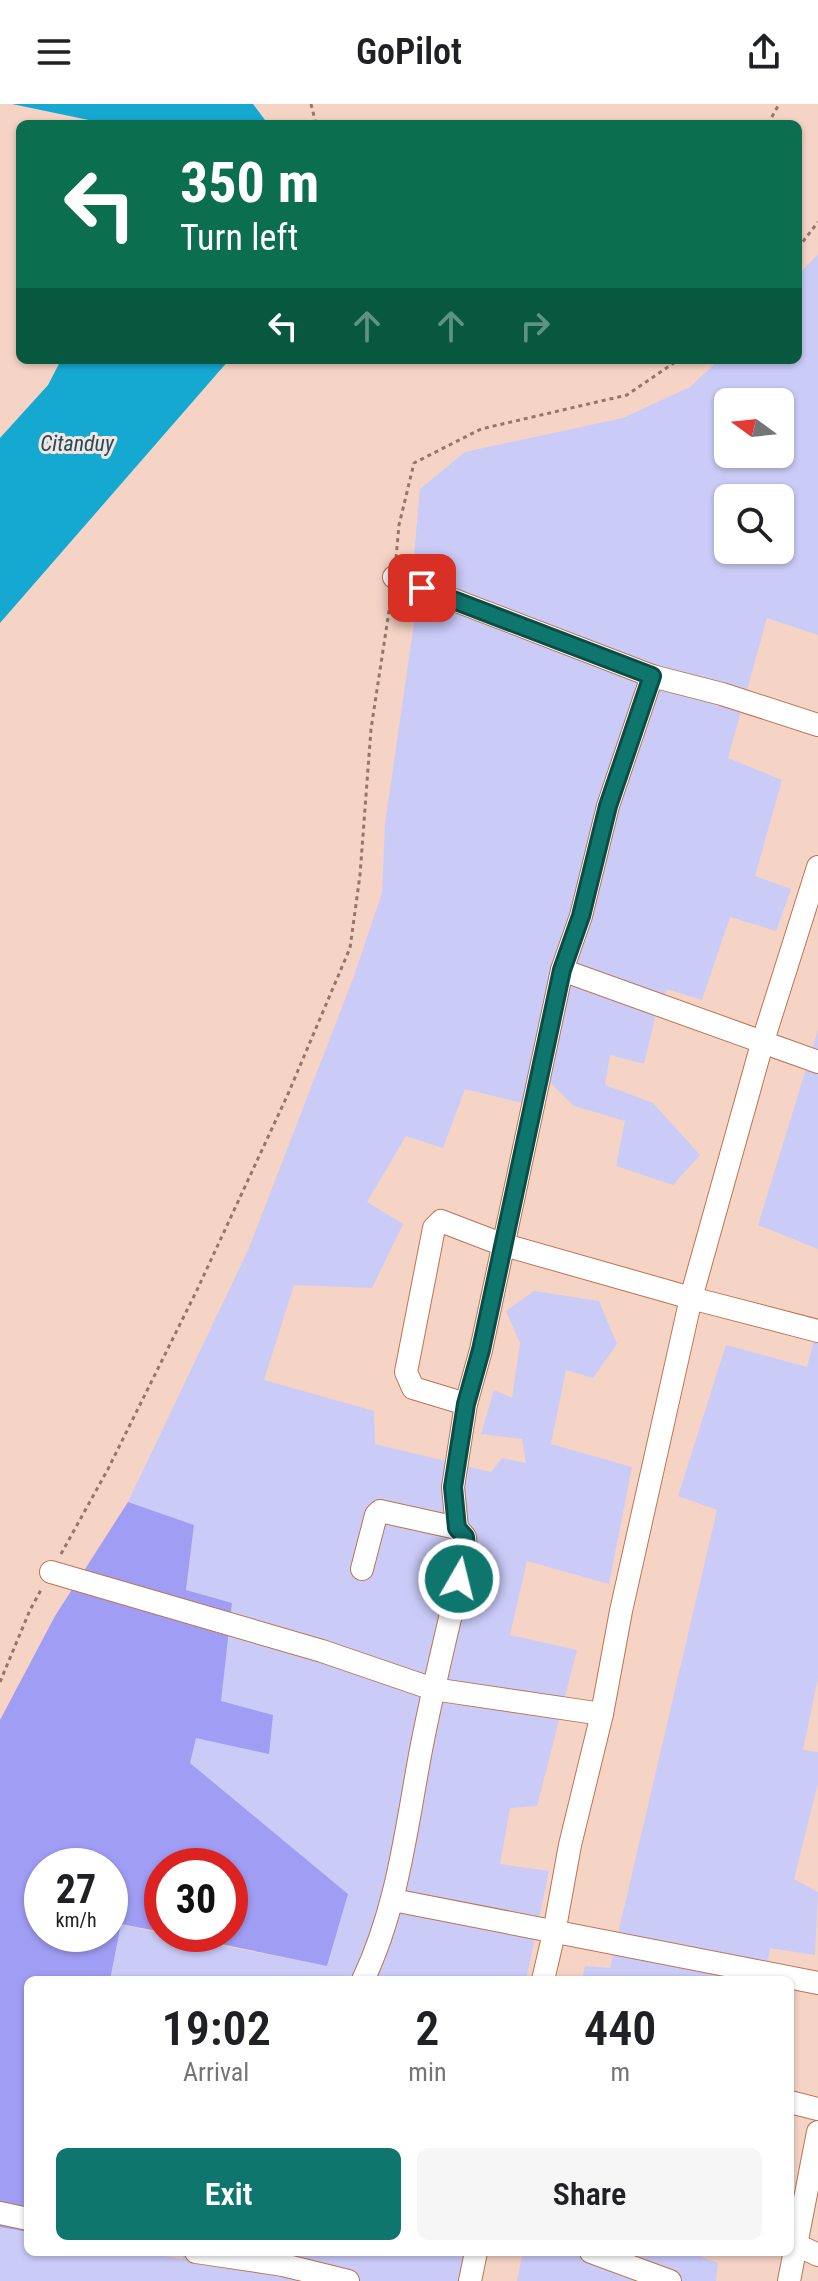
<!DOCTYPE html>
<html lang="en">
<head>
<meta charset="utf-8">
<style>
  body { margin:0; font-family:"Roboto Condensed",sans-serif; background:#f6f6f6; color:#202124; height:100vh; display:flex; flex-direction:column; font-size:30px; white-space:nowrap }
  * { box-sizing:border-box; margin:0 }
  p { font-size:26px; color:#757577 }
  .icon { flex:none; width:44px; height:44px; fill:none; stroke:currentColor; stroke-width:2; stroke-linecap:round; stroke-linejoin:round }
  .map { position:relative; flex:1; overflow:hidden }
  .details { position:absolute; left:24px; top:1872px; width:770px; height:280px; display:flex; flex-direction:column; background:#fff; border-radius:12px; box-shadow:0 2px 6px #0004 }
  .details>* { flex:none }
  .top-card { position:absolute; left:16px; top:16px; width:786px; height:244px; border-radius:12px; box-shadow:0 2px 6px #0004; background:#0b6e4f; color:#fff; overflow:hidden }
  .needle { width:52px; rotate:285deg }
  .buttons { position:absolute; left:714px; top:284px; display:grid; gap:16px }
  .buttons a { display:grid; place-items:center; width:80px; height:80px; border-radius:12px; background:#fff; box-shadow:0 2px 6px #0004; font-size:40px }
  .speed { position:absolute; left:24px; top:1744px; display:flex; gap:16px; font-size:40px; font-weight:700; text-align:center }
  .speed>* { display:grid; place-content:center; width:104px; height:104px; border-radius:50%; background:#fff; box-shadow:0 2px 6px #0004; line-height:1 }
  .speed small { font-size:20px; font-weight:400 }
  .speed .limit { border:12px solid #d22; background:#fff; color:#111 }
  .pin { position:absolute; display:grid; place-items:center; width:68px; height:68px; color:#fff; margin:-34px; border-radius:16px; box-shadow:0 4px 12px #0006 }
  .me { position:absolute; width:88px; margin:-44px; rotate:8deg; stroke-linejoin:round; filter:drop-shadow(0 0 6px #0008) }
  .turn { display:flex; align-items:center; gap:28px; height:168px; padding:0 32px; font-size:36px }
  .turn .icon { width:104px; height:104px; stroke-width:2.5 }
  .turn b { display:block; font-size:56px; line-height:68px }
  .lanes { display:flex; align-items:center; height:76px; padding:0 32px; background:#0003; justify-content:center; gap:40px; direction:ltr }
  .lanes .off { opacity:.35 }
  .eta { display:flex; justify-content:space-evenly; align-items:center; height:136px; text-align:center }
  .eta b { font-size:48px; font-weight:600; line-height:56px }
  .cta { display:flex; gap:16px; margin-top:auto; padding:16px 32px }
  .cta a { flex:1; height:92px; border-radius:12px; background:#0f766e; color:#fff; font-size:32px; font-weight:600; line-height:92px; text-align:center }
  .cta a+a { background:#f6f6f6; color:#202124 }
  header { display:flex; justify-content:space-between; align-items:center; height:104px; padding:0 32px; background:#fff; font-size:36px; font-weight:600 }
  .map>svg:first-child { display:block }
  .green { fill:#cacbf7; fill-rule:evenodd }
  .forest { fill:#a09df4; fill-rule:evenodd }
  .water { fill:#15a9d2 }
  .lines { fill:none; stroke-linecap:round; stroke-linejoin:round }
  .street-casing { stroke:#bd7352; stroke-width:24 }
  .path { stroke:#957669; stroke-width:3; stroke-dasharray:4 4; stroke-linecap:butt }
  .street { stroke:#fff; stroke-width:22 }
  .route-casing { stroke:#0a4d48; stroke-width:20 }
  .route { stroke:#0f766e; stroke-width:14 }
  .labels { text-anchor:middle; stroke-width:6; stroke-linejoin:round; paint-order:stroke }
  .water-label { font-size:22px; font-style:italic; fill:#194e60; stroke:#f6e5de }
</style>
</head>
<body>
<header><svg class="icon" aria-label="menu" viewBox="0 0 24 24"><path d="M4 6h16M4 12h16M4 18h16"/></svg>GoPilot<svg class="icon" aria-label="share" viewBox="0 0 24 24"><path d="M12 15V3M7 8l5-5 5 5M5 13v7h14v-7"/></svg></header>
<div class="map">
<svg width="818" height="2177" viewBox="0 0 818 2177">
  <rect width="100%" height="100%" fill="#f5d4c6"/>
  <g class="green">
    <path d="M818,150V531L767,514L728,654L782,676L755,772L791,785L776,827L730,813L702,896L667,885L655,914L644,960L610,951L605,981L653,999L700,1051L673,1081L616,1062L625,1017L574,1002L532,961L522,999L465,985L443,1044L406,1032L367,1098L403,1120L372,1184L294,1181L264,1276L374,1307L375,1340L491,1368L502,1354L526,1359L522,1335L481,1330L494,1286L512,1294L520,1239L506,1207L534,1187L599,1197L617,1240L593,1274L566,1266L551,1340L632,1363L609,1480L527,1457L510,1531L577,1546L537,1702L510,1704L500,1760L549,1767L526,1876H110L121,1820L162,1830L327,1862L348,1790L190,1659L195,1634L220,1598L232,1500L186,1486L194,1421L128,1398L249,1144L354,872L382,789L385,720L414,519V452L420,385L465,348L623,314L690,283L719,256H798V171ZM728,298H780V350H728ZM728,394H780V446H728Z"/>
    <path d="M818,926V1145L758,1121Z"/>
    <path d="M818,1219V1574L803,1646L818,1648V1679L794,1775L818,1788L815,1851L770,1844L765,1876H582L585,1862L610,1864L717,1406L678,1392L726,1241L807,1263Z"/>
    <path d="M0,2123L28,2128V2148H140L182,2155L186,2148H466L461,2177H0Z"/>
    <path d="M523,2148H688L718,2159L716,2177H517Z"/>
  </g>
  <path class="forest" d="M128,1398L194,1421L186,1486L232,1499L221,1597L273,1611L269,1650L196,1634L190,1659L348,1790L327,1862L172,1830H230V1762H162V1828L121,1820L110,1876H28V2128L0,2123V1616L55,1512ZM42,1762H110V1830H42Z"/>
  <g class="water">
    <path d="M12,0H253L268,20H108Z"/>
    <path d="M61,256H229L0,519V334L48,281Z"/>
  </g>
  <g class="lines">
    <defs>
      <g id="street">
        <path d="M394,473L652,572"/>
        <path d="M562,866L818,958"/>
        <path d="M466,1300L413,1284L406,1268L434,1124L441,1117L501,1140L691,1194L818,1227"/>
        <path d="M362,1465L376,1411L380,1407L457,1424"/>
        <path d="M51,1468L322,1547L433,1585L602,1610"/>
        <path d="M393,1796L818,1879"/>
        <path d="M363,1876C397,1805 406,1727 420,1651C433,1582 450,1515 466,1447L465,1433L457,1424L453,1383L466,1300L481,1246L562,866L581,812L608,702L652,572L722,590L818,621"/>
        <path d="M543,1876L554,1829L570,1741L602,1610L621,1507L691,1194L762,940L818,763"/>
        <path d="M790,1998L818,2005"/>
        <path d="M0,2109L28,2115"/>
        <path d="M795,2140L818,2151"/>
        <path d="M196,2148L283,2161L348,2177"/>
        <path d="M591,2148L670,2177"/>
        <path d="M470,2177L476,2148"/>
        <path d="M789,2177L818,2028"/>
      </g>
    </defs>
    <use href="#street" class="street-casing"/>
    <g class="path">
      <path d="M311,0L316,20"/>
      <path d="M768,20L779,0"/>
      <path d="M798,144L818,118"/>
      <path d="M396,454L399,421L414,359L481,325L627,291L678,256"/>
      <path d="M61,1450L108,1365L197,1186L288,990L350,844L360,771L371,625L391,494"/>
      <path d="M0,1578L30,1506L42,1484"/>
    </g>
    <use href="#street" class="street"/>
  </g>
  <g class="lines">
    <defs>
      <path id="route" d="M422,484L652,572L608,702L581,812L562,866L481,1246L466,1300L453,1383L457,1424L465,1433L466,1447L459,1475"/>
    </defs>
    <use href="#route" class="route-casing"/>
    <use href="#route" class="route"/>
  </g>
  <g class="labels">
    <g class="water-label">
      <text x="77" y="347">Citanduy</text>
    </g>
  </g>
</svg>
<div class="buttons">
<a><svg class="needle" viewBox="-14 -14 28 28"><path d="M0-13l5 13h-10z" fill="#e53935"/><path d="M0 13l5-13h-10z" fill="#757577"/></svg></a>
<a><svg class="icon" aria-label="search" viewBox="0 0 24 24"><circle cx="10" cy="10" r="6"/><path d="M15 15l6 6"/></svg></a>
</div>
<div class="speed"><div>27<small>km/h</small></div><div class="limit">30</div></div>
<div class="pin" style="left:422px;top:484px;background:#d93025"><svg class="icon" aria-label="arrive" viewBox="0 0 24 24"><path d="M6 21V4h12l-3 4 3 4H6"/></svg></div>
<svg class="me" style="left:459px;top:1475px" viewBox="-20 -20 40 40"><circle r="17" fill="#0f766e" stroke="#fff" stroke-width="3"/><path d="M0-11L8 9 0 5-8 9z" fill="#fff"/></svg>
<div class="top-card">
<div class="turn"><svg class="icon" aria-label="left" viewBox="0 0 24 24"><path d="M17 20v-9H6M10 6l-5 5 5 5"/></svg><div><b>350 m</b>Turn left</div></div>
<div class="lanes"><svg class="icon" aria-label="left" viewBox="0 0 24 24"><path d="M17 20v-9H6M10 6l-5 5 5 5"/></svg><svg class="icon off" aria-label="ahead" viewBox="0 0 24 24"><path d="M12 20V5M6 11l6-6 6 6"/></svg><svg class="icon off" aria-label="ahead" viewBox="0 0 24 24"><path d="M12 20V5M6 11l6-6 6 6"/></svg><svg class="icon off" aria-label="right" viewBox="0 0 24 24"><path d="M7 20v-9h11M14 6l5 5-5 5"/></svg></div>
</div>
<section class="details">
<div class="eta">
<div><b>19:02</b><p>Arrival</p></div>
<div><b>2</b><p>min</p></div>
<div><b>440</b><p>m</p></div>
</div>
<div class="cta"><a>Exit</a><a>Share</a></div>
</section>
</div>
</body>
</html>
